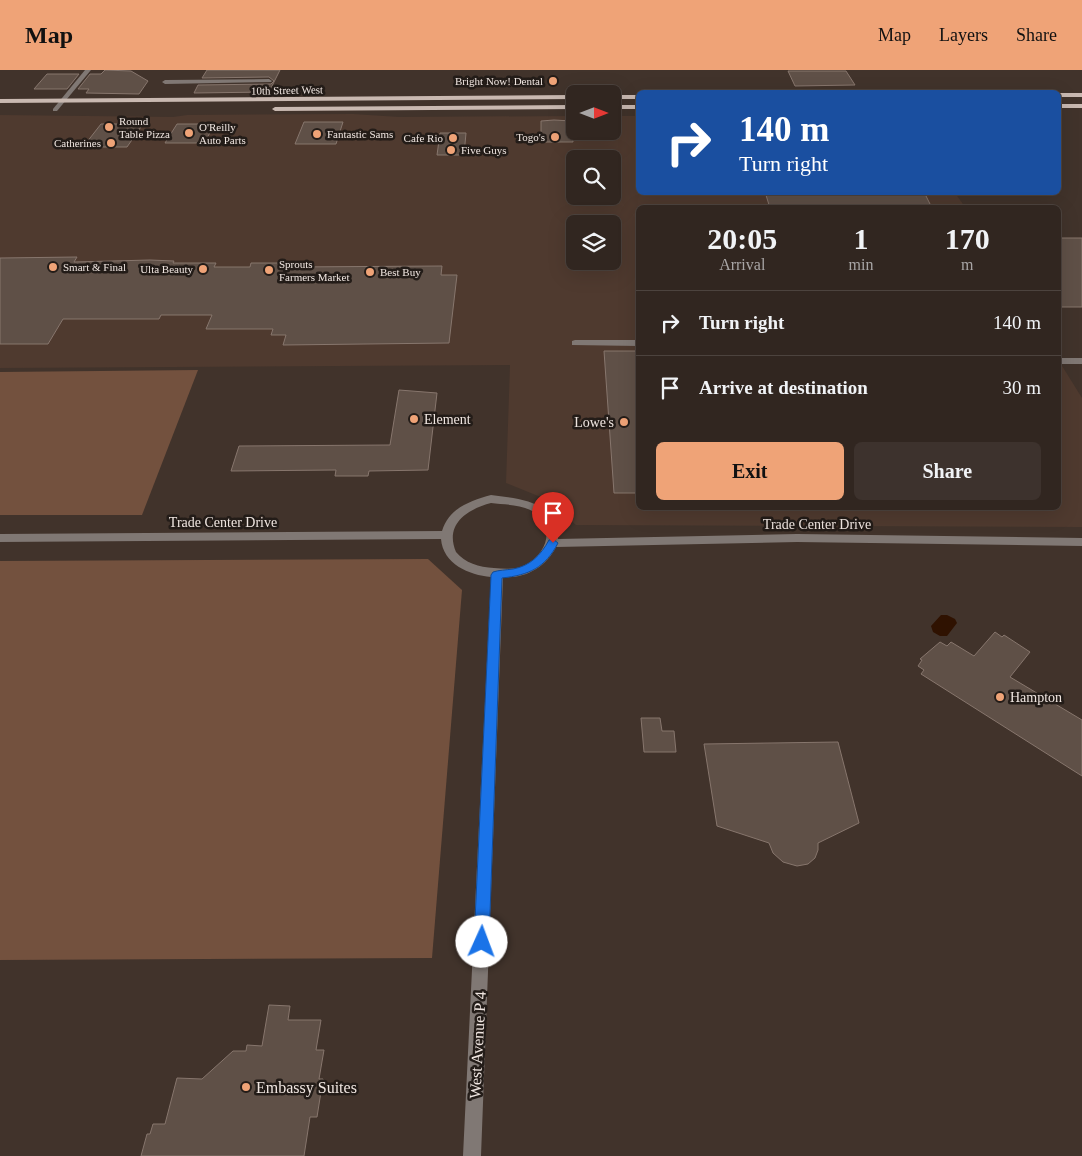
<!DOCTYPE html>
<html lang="en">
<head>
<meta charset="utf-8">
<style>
  body { margin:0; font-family:"Times New Roman",serif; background:#3d322d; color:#f1f3f6; height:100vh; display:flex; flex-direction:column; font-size:19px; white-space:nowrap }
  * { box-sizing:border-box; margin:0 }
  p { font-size:16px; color:#a8a5a5 }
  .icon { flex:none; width:28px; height:28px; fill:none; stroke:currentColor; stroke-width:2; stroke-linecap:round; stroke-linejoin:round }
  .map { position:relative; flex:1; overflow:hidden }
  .side { position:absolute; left:636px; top:135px; width:425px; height:305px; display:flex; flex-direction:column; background:#312620; border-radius:8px; box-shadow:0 5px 20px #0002,0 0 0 1px #4c433e }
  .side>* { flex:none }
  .top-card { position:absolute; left:636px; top:20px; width:425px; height:105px; border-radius:8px; box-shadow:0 5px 20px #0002,0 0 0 1px #4c433e; background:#1a4fa0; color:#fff; overflow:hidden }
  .needle { width:32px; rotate:90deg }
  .fabs { position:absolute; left:566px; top:15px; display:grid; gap:10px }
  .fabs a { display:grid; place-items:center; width:55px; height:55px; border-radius:8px; background:#312620; box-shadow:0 5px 20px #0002,0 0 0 1px #4c433e; font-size:25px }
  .pin { position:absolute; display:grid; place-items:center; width:42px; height:42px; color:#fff; margin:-51px -21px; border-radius:50% 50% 50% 0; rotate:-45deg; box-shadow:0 0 5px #0007 }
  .pin .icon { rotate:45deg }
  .me { position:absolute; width:55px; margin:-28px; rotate:2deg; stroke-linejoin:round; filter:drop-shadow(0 0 4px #0008) }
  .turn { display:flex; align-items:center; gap:18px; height:105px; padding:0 20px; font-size:22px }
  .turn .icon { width:65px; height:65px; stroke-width:2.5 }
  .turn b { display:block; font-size:35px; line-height:42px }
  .eta { display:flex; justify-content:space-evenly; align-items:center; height:85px; text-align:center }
  .eta b { font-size:30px; font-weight:700; line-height:35px }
  .cta { display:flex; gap:10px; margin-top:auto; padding:10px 20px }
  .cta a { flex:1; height:58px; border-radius:8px; background:#efa377; color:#111; font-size:20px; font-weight:700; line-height:58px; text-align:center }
  .cta a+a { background:#3d322d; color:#f1f3f6 }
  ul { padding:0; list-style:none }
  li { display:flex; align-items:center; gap:15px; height:65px; padding:0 20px; border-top:1px solid #4c433e }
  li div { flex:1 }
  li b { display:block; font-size:19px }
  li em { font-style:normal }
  header { display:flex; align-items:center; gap:30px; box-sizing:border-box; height:70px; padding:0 25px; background:#efa377; color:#111 }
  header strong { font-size:24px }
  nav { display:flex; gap:28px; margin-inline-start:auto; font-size:18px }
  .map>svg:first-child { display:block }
  .built { fill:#4f3a2f; fill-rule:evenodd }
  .green { fill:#73513e }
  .water { fill:#2f1201 }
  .building { fill:#5f5047; stroke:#87766d }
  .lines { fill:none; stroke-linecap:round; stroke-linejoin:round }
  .minor { fill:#807874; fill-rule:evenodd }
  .major { fill:#c9b9b1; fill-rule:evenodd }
  .route { fill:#1a73e8; stroke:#114b97 }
  .poi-dot { fill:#efa377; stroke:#231c18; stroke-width:2 }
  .labels { text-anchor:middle; stroke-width:5; stroke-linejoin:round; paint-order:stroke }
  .far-poi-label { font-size:11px; fill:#f0e6e1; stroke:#231c18; text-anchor:start }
  .far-street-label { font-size:11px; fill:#f0e6e1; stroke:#231c18 }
  .poi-label { font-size:14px; fill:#f0e6e1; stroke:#231c18; text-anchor:start }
  .street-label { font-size:14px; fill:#f0e6e1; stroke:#231c18 }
  .near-street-label { font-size:16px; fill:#f0e6e1; stroke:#231c18 }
  .near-poi-label { font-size:16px; fill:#f0e6e1; stroke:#231c18; text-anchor:start }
</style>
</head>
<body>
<header>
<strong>Map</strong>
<nav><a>Map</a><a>Layers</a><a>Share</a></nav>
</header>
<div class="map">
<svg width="1082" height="1086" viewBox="0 0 1082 1086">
  <rect width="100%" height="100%" fill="#41332b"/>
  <path class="built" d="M353,44L399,47L575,46V61H612L613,46H639V122L955,123L965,137L639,138V438H1059V291L1082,328V457L576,455L548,430L506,413L510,295L0,298V45L173,47L187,45ZM575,89H612V126H575ZM575,154H612V191H575Z"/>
  <g class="green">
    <path d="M198,300L142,445H0V302Z"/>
    <path d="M428,489L462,520L432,888L0,890V491Z"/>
  </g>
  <path class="water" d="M941,545H947L955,549L957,553L947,566H940L933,562L931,556Z"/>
  <g class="building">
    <path d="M105,0L131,1L148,11L139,24L86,23L89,19H78L90,4H101Z"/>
    <path d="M207,0H280L269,22L194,23L198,15L271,14L274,11L269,7L202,8Z"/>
    <path d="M788,1H846L855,15L795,16Z"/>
    <path d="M47,4H79L67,19H34Z"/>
    <path d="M554,50L572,51L573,72H541V51Z"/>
    <path d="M304,52H343L336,74H295Z"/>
    <path d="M101,54H143L127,77H83Z"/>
    <path d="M177,54H215L204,73H165Z"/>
    <path d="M440,63H466L464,85H437Z"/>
    <path d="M765,122H924L932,138H770Z"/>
    <rect x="1059" y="168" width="23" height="69"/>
    <path d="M77,187L74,192L150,190L174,191L173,193H216L214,197H250L251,193H291L290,197L442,196L441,205H457L449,273L283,275L286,265H271L273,259H206L212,245H161L159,249H63L48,274H0V188Z"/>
    <path d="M604,281H639V423H614Z"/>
    <path d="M399,320L437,323L428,400L369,401L368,406H335L336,400L231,401L239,376L390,375Z"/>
    <path d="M995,562L1002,567L1004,565L1030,582L1010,607L1082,650V706L921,604L924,600L918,596L922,590L920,589L940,572L947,576L951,572L974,586Z"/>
    <path d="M641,648H660L662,661H674L676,682H644Z"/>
    <path d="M838,672L859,753L818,773V780L815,788L808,794L797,796L783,792L773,783L769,773L717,756L704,674Z"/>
    <path d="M269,935L290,936L288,950H321L316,980H324L319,1009H323L317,1047H310L304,1086H141L147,1064H150L153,1054H165L177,1008L202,1009L233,981H246L247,975L262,976Z"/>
  </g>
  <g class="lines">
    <g class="minor">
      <path d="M85,0H91L57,41H53V39Z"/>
      <path d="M269,9L272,11L271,12L165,14L162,12L165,10Z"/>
      <path d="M575,270H639V276L572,275V271Z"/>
      <rect x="1059" y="288" width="23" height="6"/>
      <path d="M491,425C522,429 556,431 558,469L797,464L1082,468V476L797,472L556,477C546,497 525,509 503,507L481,1086H463L491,507C469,505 443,494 441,469L0,472V464L442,461C449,438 470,431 491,425ZM491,433C506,435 527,434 539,446C554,462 545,484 527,494C517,500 505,499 494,498C479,497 465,493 456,482C444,454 468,439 491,433Z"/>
    </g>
    <g class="major">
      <rect x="1059" y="23" width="23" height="4"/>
      <path d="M575,25V29L0,33V29Z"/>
      <rect x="612" y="25" width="27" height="4"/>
      <rect x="1059" y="34" width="23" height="4"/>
      <path d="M575,35V39L275,41L272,39L275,37Z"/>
      <rect x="612" y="35" width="27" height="4"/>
    </g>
  </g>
  <path class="route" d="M553,469L558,473C545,498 529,505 502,508L489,872L487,877L482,879L476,877L474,872L491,505L493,502C499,500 506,500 513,499C530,496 541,485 549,470Z"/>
  <g class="poi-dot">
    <circle cx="553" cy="11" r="5"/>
    <circle cx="109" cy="57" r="5"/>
    <circle cx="189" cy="63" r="5"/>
    <circle cx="317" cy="64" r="5"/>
    <circle cx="555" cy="67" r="5"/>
    <circle cx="453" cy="68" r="5"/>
    <circle cx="111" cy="73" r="5"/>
    <circle cx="451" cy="80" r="5"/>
    <circle cx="53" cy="197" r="5"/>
    <circle cx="203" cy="199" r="5"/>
    <circle cx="269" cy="200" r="5"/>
    <circle cx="370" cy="202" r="5"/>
    <circle cx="414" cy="349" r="5"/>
    <circle cx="624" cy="352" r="5"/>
    <circle cx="1000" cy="627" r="5"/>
    <circle cx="246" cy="1017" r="5"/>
  </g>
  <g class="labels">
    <g class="far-poi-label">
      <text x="543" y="15" text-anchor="end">Bright Now! Dental</text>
      <text x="119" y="55">Round<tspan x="119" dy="13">Table Pizza</tspan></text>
      <text x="199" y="61">O'Reilly<tspan x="199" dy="13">Auto Parts</tspan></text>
      <text x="327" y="68">Fantastic Sams</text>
      <text x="545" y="71" text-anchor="end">Togo's</text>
      <text x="443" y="72" text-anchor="end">Cafe Rio</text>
      <text x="101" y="77" text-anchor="end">Catherines</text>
      <text x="461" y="84">Five Guys</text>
      <text x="279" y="198">Sprouts<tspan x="279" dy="13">Farmers Market</tspan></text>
      <text x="63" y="201">Smart &amp; Final</text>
      <text x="193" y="203" text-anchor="end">Ulta Beauty</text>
      <text x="380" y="206">Best Buy</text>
    </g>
    <g class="far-street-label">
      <text transform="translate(287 20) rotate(-1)" y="4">10th Street West</text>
    </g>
    <g class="poi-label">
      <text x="424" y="354">Element</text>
      <text x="614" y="357" text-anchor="end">Lowe's</text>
      <text x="1010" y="632">Hampton</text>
    </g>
    <g class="street-label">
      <text x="223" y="457">Trade Center Drive</text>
      <text x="817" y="459">Trade Center Drive</text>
    </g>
    <g class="near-street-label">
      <text transform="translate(477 975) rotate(-87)" y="6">West Avenue P 4</text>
    </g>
    <g class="near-poi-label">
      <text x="256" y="1023">Embassy Suites</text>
    </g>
  </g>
</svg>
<div class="fabs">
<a><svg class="needle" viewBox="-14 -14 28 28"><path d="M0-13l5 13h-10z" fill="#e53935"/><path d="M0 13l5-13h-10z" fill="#a8a5a5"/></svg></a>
<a><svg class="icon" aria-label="search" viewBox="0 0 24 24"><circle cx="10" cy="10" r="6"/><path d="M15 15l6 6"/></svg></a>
<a><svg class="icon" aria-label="layers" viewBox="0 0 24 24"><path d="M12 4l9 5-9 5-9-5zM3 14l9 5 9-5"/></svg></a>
</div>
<div class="pin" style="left:553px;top:473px;background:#d93025"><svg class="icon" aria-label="arrive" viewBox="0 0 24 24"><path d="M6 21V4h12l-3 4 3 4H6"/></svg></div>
<svg class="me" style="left:482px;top:872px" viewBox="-20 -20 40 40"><circle r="19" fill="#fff"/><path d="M0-13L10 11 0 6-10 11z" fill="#1a73e8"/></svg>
<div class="top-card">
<div class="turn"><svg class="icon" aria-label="right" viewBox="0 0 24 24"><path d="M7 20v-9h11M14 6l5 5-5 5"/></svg><div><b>140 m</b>Turn right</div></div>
</div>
<section class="side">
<div class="eta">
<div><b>20:05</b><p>Arrival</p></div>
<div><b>1</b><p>min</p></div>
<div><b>170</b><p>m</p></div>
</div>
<ul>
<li><svg class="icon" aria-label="right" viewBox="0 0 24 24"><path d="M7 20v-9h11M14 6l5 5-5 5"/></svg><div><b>Turn right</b></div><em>140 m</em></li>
<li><svg class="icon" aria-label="arrive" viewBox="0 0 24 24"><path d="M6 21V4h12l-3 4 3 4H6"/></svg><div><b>Arrive at destination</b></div><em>30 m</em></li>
</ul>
<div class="cta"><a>Exit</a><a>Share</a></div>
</section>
</div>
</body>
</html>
